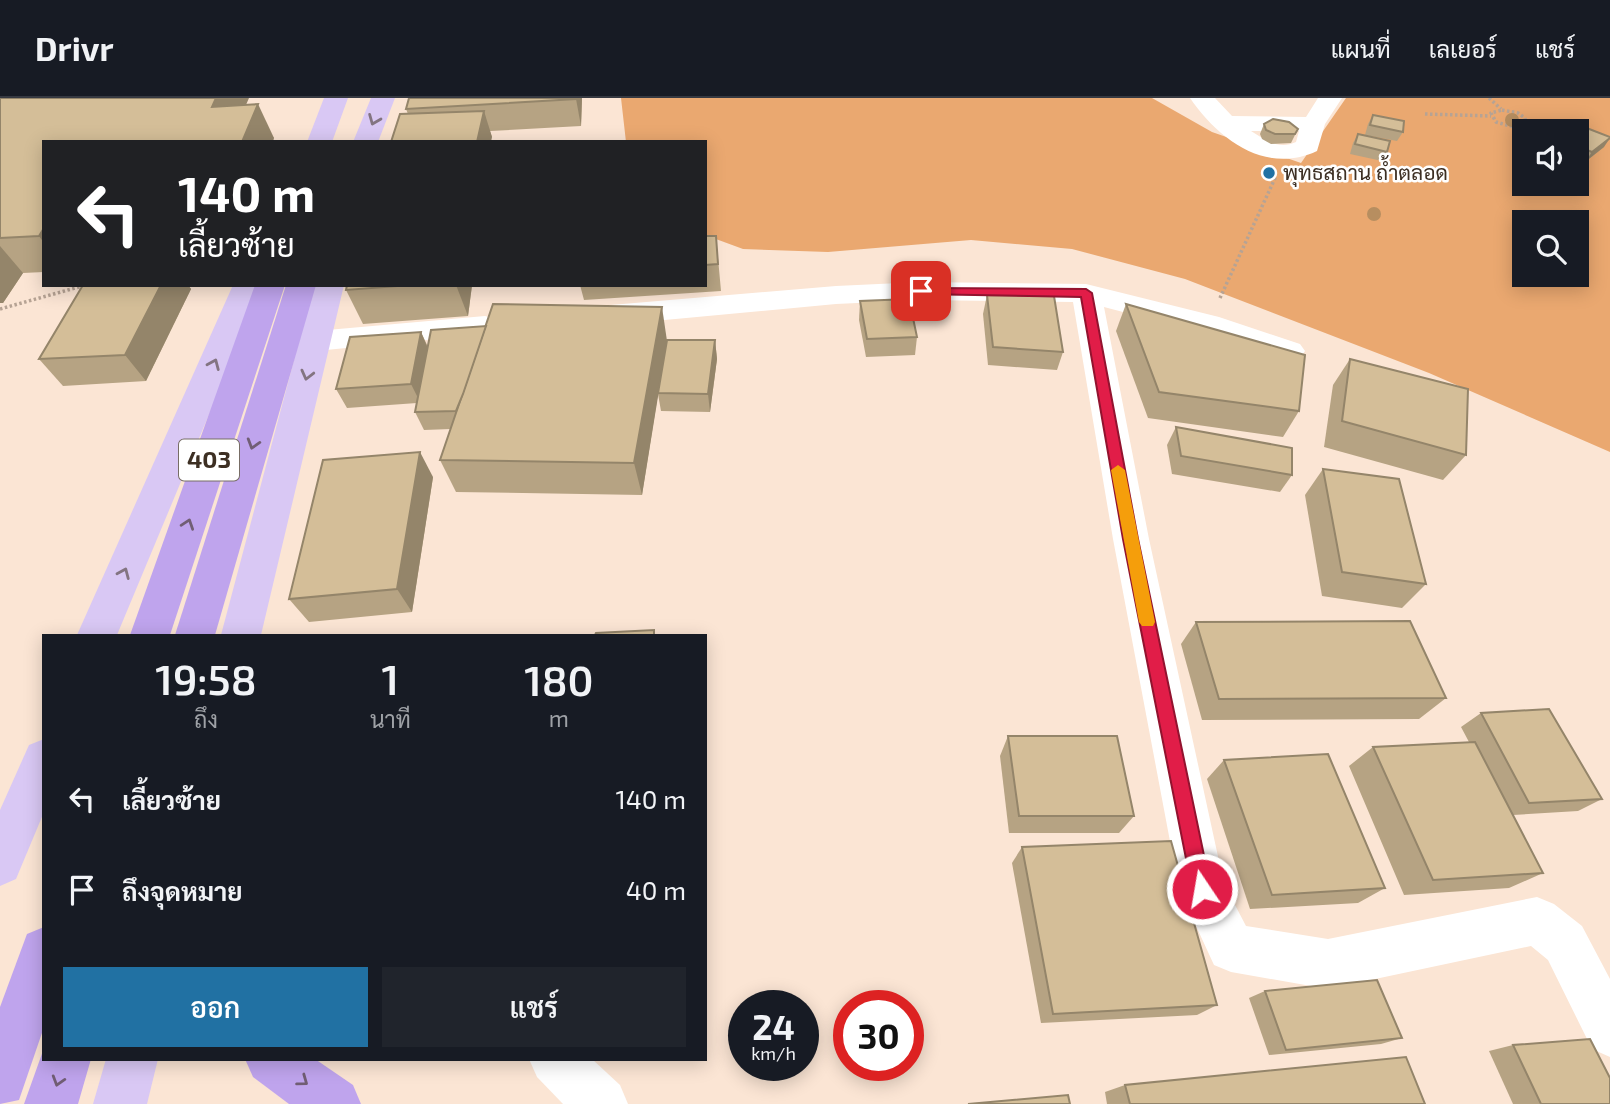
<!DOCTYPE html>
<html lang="th">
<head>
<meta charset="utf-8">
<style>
  body { margin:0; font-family:"Exo 2",Sarabun,sans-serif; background:#20242c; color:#f1f3f6; height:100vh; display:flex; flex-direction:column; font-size:26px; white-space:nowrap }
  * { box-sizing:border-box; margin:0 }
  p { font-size:23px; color:#9ea1a6 }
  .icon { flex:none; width:38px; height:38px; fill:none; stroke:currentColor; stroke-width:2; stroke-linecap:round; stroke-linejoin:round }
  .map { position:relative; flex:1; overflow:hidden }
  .side { position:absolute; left:42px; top:536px; width:665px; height:427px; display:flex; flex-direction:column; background:#171b24; border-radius:0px; box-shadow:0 4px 18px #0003 }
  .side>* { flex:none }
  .hud { position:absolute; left:42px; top:42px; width:665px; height:147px; border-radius:0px; box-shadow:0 4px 18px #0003; background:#202124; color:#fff; overflow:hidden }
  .fabs { position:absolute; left:1512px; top:21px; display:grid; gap:14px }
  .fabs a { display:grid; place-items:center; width:77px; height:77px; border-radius:0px; background:#171b24; box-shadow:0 4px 18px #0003; font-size:35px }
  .speed { position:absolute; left:728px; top:892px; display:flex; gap:14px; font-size:35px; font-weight:700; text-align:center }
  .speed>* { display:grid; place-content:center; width:91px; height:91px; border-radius:50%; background:#171b24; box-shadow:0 4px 18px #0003; line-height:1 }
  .speed small { font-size:18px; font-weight:400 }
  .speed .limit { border:10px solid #d22; background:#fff; color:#111 }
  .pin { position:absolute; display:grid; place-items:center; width:60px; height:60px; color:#fff; margin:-30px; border-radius:14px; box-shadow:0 4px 10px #0006 }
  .me { position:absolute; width:77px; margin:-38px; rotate:348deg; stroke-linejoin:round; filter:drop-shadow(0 0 5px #0008) }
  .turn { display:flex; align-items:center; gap:24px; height:147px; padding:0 21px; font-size:32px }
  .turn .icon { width:91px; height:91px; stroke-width:2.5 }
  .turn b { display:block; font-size:49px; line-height:60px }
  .eta { display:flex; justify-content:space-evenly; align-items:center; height:119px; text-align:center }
  .eta b { font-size:42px; font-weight:600; line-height:49px }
  .action { display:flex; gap:14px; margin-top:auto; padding:14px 21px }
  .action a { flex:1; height:80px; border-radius:0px; background:#2171a3; color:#fff; font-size:28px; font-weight:600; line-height:80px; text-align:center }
  .action a+a { background:#20242c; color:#f1f3f6 }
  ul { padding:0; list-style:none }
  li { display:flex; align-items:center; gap:21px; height:91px; padding:0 21px }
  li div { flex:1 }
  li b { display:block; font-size:26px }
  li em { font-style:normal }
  header { display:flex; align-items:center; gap:42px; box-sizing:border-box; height:98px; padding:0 35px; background:#171b24; border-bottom:2px solid #363941 }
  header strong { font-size:33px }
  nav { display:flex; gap:38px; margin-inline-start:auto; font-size:24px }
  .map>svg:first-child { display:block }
  .green { fill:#eaa870; fill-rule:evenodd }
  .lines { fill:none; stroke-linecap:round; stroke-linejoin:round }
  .path { stroke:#b6a394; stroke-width:3.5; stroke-dasharray:2.5 2.5; stroke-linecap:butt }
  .minor { fill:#fff; fill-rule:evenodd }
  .major { fill:#d9c8f4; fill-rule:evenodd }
  .highway { fill:#bfa4ed; fill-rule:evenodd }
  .tree { fill:#b78e60 }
  .wall { fill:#b6a383 }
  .shaded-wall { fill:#94856a }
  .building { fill:#d4be98; stroke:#94856a; stroke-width:2 }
  .oneway { stroke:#837481 }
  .oneway2 { stroke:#715e74 }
  .route { fill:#e11d48; stroke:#92132f; stroke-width:2 }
  .slow { fill:#f59e0b }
  .poi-dot { fill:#2171a3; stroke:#fff; stroke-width:2.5 }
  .labels { text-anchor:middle; stroke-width:5; stroke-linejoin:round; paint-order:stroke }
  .far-poi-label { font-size:21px; fill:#3d2f23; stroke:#fff; text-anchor:start }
  .shield { fill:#fff; stroke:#776d65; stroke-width:2 }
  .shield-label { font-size:24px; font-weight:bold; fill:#3d2f23 }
</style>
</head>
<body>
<header>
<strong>Drivr</strong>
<nav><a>แผนที่</a><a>เลเยอร์</a><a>แชร์</a></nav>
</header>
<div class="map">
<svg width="1610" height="1006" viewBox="0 0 1610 1006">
  <rect width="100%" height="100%" fill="#fbe5d4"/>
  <path class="green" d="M621,0H1152L1212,34L1301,65L1346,0H1610V354L1429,275L1185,181L1072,151L971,142L828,154L743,151L705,137V44H626ZM1524,33H1577V86H1524ZM1524,124H1577V177H1524Z"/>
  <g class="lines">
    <g class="path">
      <path d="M1489,0L1501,11"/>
      <path d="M1502,12L1518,15L1525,20L1526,26L1514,29L1496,24L1491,15Z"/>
      <path d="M1425,16L1491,18"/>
      <path d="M1514,29L1524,53"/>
      <path d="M1220,200L1276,78"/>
      <path d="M0,211L86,187"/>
    </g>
    <g class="minor">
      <path d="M1190,0H1215L1232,18L1306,19L1318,0H1342L1325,26L1317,53C1266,77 1219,42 1190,0ZM1251,33H1299L1296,44C1279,52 1265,42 1251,33Z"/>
      <path d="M921,184L1086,186L1219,219L1300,246L1305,253L1300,260L1289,263L1199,234L1104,209L1149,441L1224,786L1246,828L1328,841L1537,799L1554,806L1582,828L1610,881V959L1592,951L1548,862L1531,848L1328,891L1231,874L1214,867L1179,791L1113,441L1073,204L921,202L836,206L611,227L600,224L596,217L600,210L611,207L836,188Z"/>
      <path d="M485,218L496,221L500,228L496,235L316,253L305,250L301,243L305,236L316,233Z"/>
      <path d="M529,961H592L620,987L628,1006H563L537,979Z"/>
    </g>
    <g class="major">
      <path d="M324,0H348L332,44H307Z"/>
      <path d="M371,0H395L378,44H353Z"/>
      <path d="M233,187H263L117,537H77Z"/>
      <path d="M314,187H344L261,537H221Z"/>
      <path d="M44,641V714L16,781L0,788V712L29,647Z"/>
      <path d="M106,961H158L147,1006H93Z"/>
    </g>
    <g class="highway">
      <path d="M255,187H285L170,537H130Z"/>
      <path d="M286,187H316L215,537H175Z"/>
      <path d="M44,829V929L19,1002L0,1006V909L27,836Z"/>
      <path d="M44,950V961H91L78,1006H24Z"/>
      <path d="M245,961H315L353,987L361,1006H289L253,979Z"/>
    </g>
  </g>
  <g class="tree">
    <circle cx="1512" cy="22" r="7"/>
    <circle cx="1374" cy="116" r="7"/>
  </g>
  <g class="wall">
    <path d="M0,0L246,7L274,40L44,44V174L23,175L3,205H0Z"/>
    <path d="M409,0H582L581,28L490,33L492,39L408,16L406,11Z"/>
    <path d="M1373,17L1403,34L1397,43L1365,37L1368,26Z"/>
    <path d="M1264,26L1298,31L1291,45L1271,46L1262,41L1260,36Z"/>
    <path d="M1577,34L1604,49L1585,64L1577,60Z"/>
    <path d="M1358,36L1387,54L1382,63L1350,56L1353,45Z"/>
    <path d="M705,138H716L721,193L584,202L580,187H705Z"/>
    <path d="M83,187H188L191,191L146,283L63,288L39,261Z"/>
    <path d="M347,187H472L468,218L363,226L346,192Z"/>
    <path d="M987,197L1063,254L1057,272L988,267L983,216Z"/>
    <path d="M860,203L917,239L915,257L866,259L859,222Z"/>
    <path d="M1126,206L1299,313L1283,339L1148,320L1116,233Z"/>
    <path d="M421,234L428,249L667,242H715L717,261L710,314L661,313L658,296L642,397L456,394L440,362L451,331L424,332L415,314L417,305L347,310L336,291Z"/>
    <path d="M1350,261L1466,357L1443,382L1324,349L1333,287Z"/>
    <path d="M1176,329L1292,377L1280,394L1172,376L1167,347Z"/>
    <path d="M1323,371L1426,486L1402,510L1322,498L1305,397Z"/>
    <path d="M433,379L412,514L309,524L289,501Z"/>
    <path d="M1196,524L1446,600L1419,621L1202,622L1181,546Z"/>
    <path d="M1481,615L1602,701L1578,713L1513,717L1543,775L1509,790L1404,797L1349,668L1373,649L1469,644L1461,629Z"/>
    <path d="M1008,638L1134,718L1119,735H1009L1000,658Z"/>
    <path d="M1224,662L1385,790L1358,805L1250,811L1207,681Z"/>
    <path d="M1022,749L1217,907L1197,917L1041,925L1012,765Z"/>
    <path d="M1265,893L1402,940L1381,946L1269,957L1249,900Z"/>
    <path d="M1513,947L1610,1006H1513L1489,953Z"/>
    <path d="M1125,987L1425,1006H1107L1105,994Z"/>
  </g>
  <g class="shaded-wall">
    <path d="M216,0H249L230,43L212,9Z"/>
    <path d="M576,0H582L581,28L576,1Z"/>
    <path d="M258,6L274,40L273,44H242Z"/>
    <path d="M484,13L492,39L491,44H477Z"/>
    <path d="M1610,40L1604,49L1585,64L1592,54Z"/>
    <path d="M44,130V145L39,138Z"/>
    <path d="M0,148L23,175L3,205H0Z"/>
    <path d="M161,187H188L191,191L146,283L125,257Z"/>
    <path d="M456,187H472L468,218Z"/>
    <path d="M662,209L667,243L642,397L634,365Z"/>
    <path d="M421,234L429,253L420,304L411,286Z"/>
    <path d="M715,242L717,261L710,314L708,296Z"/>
    <path d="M420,354L433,379L412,514L397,491Z"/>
  </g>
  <g class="building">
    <path d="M0,0H216L212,9L258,6L242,44H44V130L39,138L0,140Z"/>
    <path d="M409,0H576V1L406,11Z"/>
    <path d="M484,13L477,44H391L400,16Z"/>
    <path d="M1373,17L1404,23L1403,34L1370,27Z"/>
    <path d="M1273,21L1289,24L1298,31L1295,36H1275L1266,32L1264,26Z"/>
    <path d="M1584,29L1610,39V40L1592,54L1577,48V34Z"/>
    <path d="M1358,36L1390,43L1387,54L1355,46Z"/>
    <path d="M705,138H716L718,166L705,167Z"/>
    <path d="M83,187H161L125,257L39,261Z"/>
    <path d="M347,187H411L346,192Z"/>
    <path d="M987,197L1054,198L1063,254L993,249Z"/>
    <path d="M909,201L917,239L867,241L860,203Z"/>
    <path d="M493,206L662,209L634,365L440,362Z"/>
    <path d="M1126,206L1305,257L1299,313L1159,294Z"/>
    <path d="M486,228L463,296L456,313L415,314L431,232Z"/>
    <path d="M421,234L411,286L336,291L350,239Z"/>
    <path d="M667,242H715L708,296L658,295Z"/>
    <path d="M1350,261L1468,291L1466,357L1342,323Z"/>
    <path d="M1176,329L1292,350V377L1181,358Z"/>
    <path d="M420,354L397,491L289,501L323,362Z"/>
    <path d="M1323,371L1399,381L1426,486L1342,474Z"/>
    <path d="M1410,523L1446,600L1219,601L1196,524Z"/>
    <path d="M654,532V537H595L596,535Z"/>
    <path d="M1549,611L1602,701L1529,705L1481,615Z"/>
    <path d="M1008,638H1117L1134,718H1019Z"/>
    <path d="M1475,644L1543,775L1433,782L1373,649Z"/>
    <path d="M1328,656L1385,790L1272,797L1224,662Z"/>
    <path d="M1171,743L1217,907L1053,916L1022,749Z"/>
    <path d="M1377,882L1402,940L1286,952L1265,893Z"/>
    <path d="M1590,941L1610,980V1006H1541L1513,947Z"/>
    <path d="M1406,959L1425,1006H1130L1125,987Z"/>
    <path d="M1068,997L1070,1006H968Z"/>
  </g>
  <defs><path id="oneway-chevron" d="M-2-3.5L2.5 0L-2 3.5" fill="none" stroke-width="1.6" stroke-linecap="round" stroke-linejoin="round" transform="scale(1.75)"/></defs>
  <g class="oneway">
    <use href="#oneway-chevron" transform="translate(374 22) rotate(112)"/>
    <use href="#oneway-chevron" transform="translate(214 266) rotate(-67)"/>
    <use href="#oneway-chevron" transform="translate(307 277) rotate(104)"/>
    <use href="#oneway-chevron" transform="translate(124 475) rotate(-67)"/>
  </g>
  <g class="oneway2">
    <use href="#oneway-chevron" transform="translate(253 346) rotate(107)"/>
    <use href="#oneway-chevron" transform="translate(188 426) rotate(-71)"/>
    <use href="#oneway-chevron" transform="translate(58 983) rotate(107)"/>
    <use href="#oneway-chevron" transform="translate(303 983) rotate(36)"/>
  </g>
  <path class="route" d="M921,190L1086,191L1092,195L1138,441L1211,791L1209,798L1202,801L1195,798L1192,791L1123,441L1081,199L917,196L915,193Z"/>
  <path class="slow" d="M1118,367L1125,372L1155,524L1153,528H1142L1139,524L1111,372Z"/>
  <circle class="poi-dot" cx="1269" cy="75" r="7"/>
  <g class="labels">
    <g class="far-poi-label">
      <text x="1283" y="82">พุทธสถาน ถ้ำตลอด</text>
    </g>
    <rect class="shield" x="179" y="341.5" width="60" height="41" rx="5"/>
    <g class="shield-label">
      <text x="209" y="370">403</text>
    </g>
  </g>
</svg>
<div class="fabs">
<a><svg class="icon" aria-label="sound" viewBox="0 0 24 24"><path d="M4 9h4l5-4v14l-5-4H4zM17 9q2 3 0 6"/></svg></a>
<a><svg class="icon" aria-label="search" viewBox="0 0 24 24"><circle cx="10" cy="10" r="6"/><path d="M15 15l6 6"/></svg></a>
</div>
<div class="speed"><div>24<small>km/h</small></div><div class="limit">30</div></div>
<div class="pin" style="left:921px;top:193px;background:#d93025"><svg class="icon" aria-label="arrive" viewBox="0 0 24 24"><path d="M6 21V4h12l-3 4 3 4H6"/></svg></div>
<svg class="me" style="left:1202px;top:791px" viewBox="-20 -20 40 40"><circle r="17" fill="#e11d48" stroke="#fff" stroke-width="3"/><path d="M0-11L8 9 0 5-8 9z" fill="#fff"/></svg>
<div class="hud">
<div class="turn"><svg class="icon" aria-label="left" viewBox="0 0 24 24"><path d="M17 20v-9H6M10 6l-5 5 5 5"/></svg><div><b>140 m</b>เลี้ยวซ้าย</div></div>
</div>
<section class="side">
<div class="eta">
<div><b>19:58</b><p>ถึง</p></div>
<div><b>1</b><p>นาที</p></div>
<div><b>180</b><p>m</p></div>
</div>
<ul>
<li><svg class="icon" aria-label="left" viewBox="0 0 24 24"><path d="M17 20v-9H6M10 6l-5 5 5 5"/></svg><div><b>เลี้ยวซ้าย</b></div><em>140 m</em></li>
<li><svg class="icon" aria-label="arrive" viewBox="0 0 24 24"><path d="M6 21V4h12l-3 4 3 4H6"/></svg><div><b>ถึงจุดหมาย</b></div><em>40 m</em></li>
</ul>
<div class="action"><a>ออก</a><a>แชร์</a></div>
</section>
</div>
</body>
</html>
